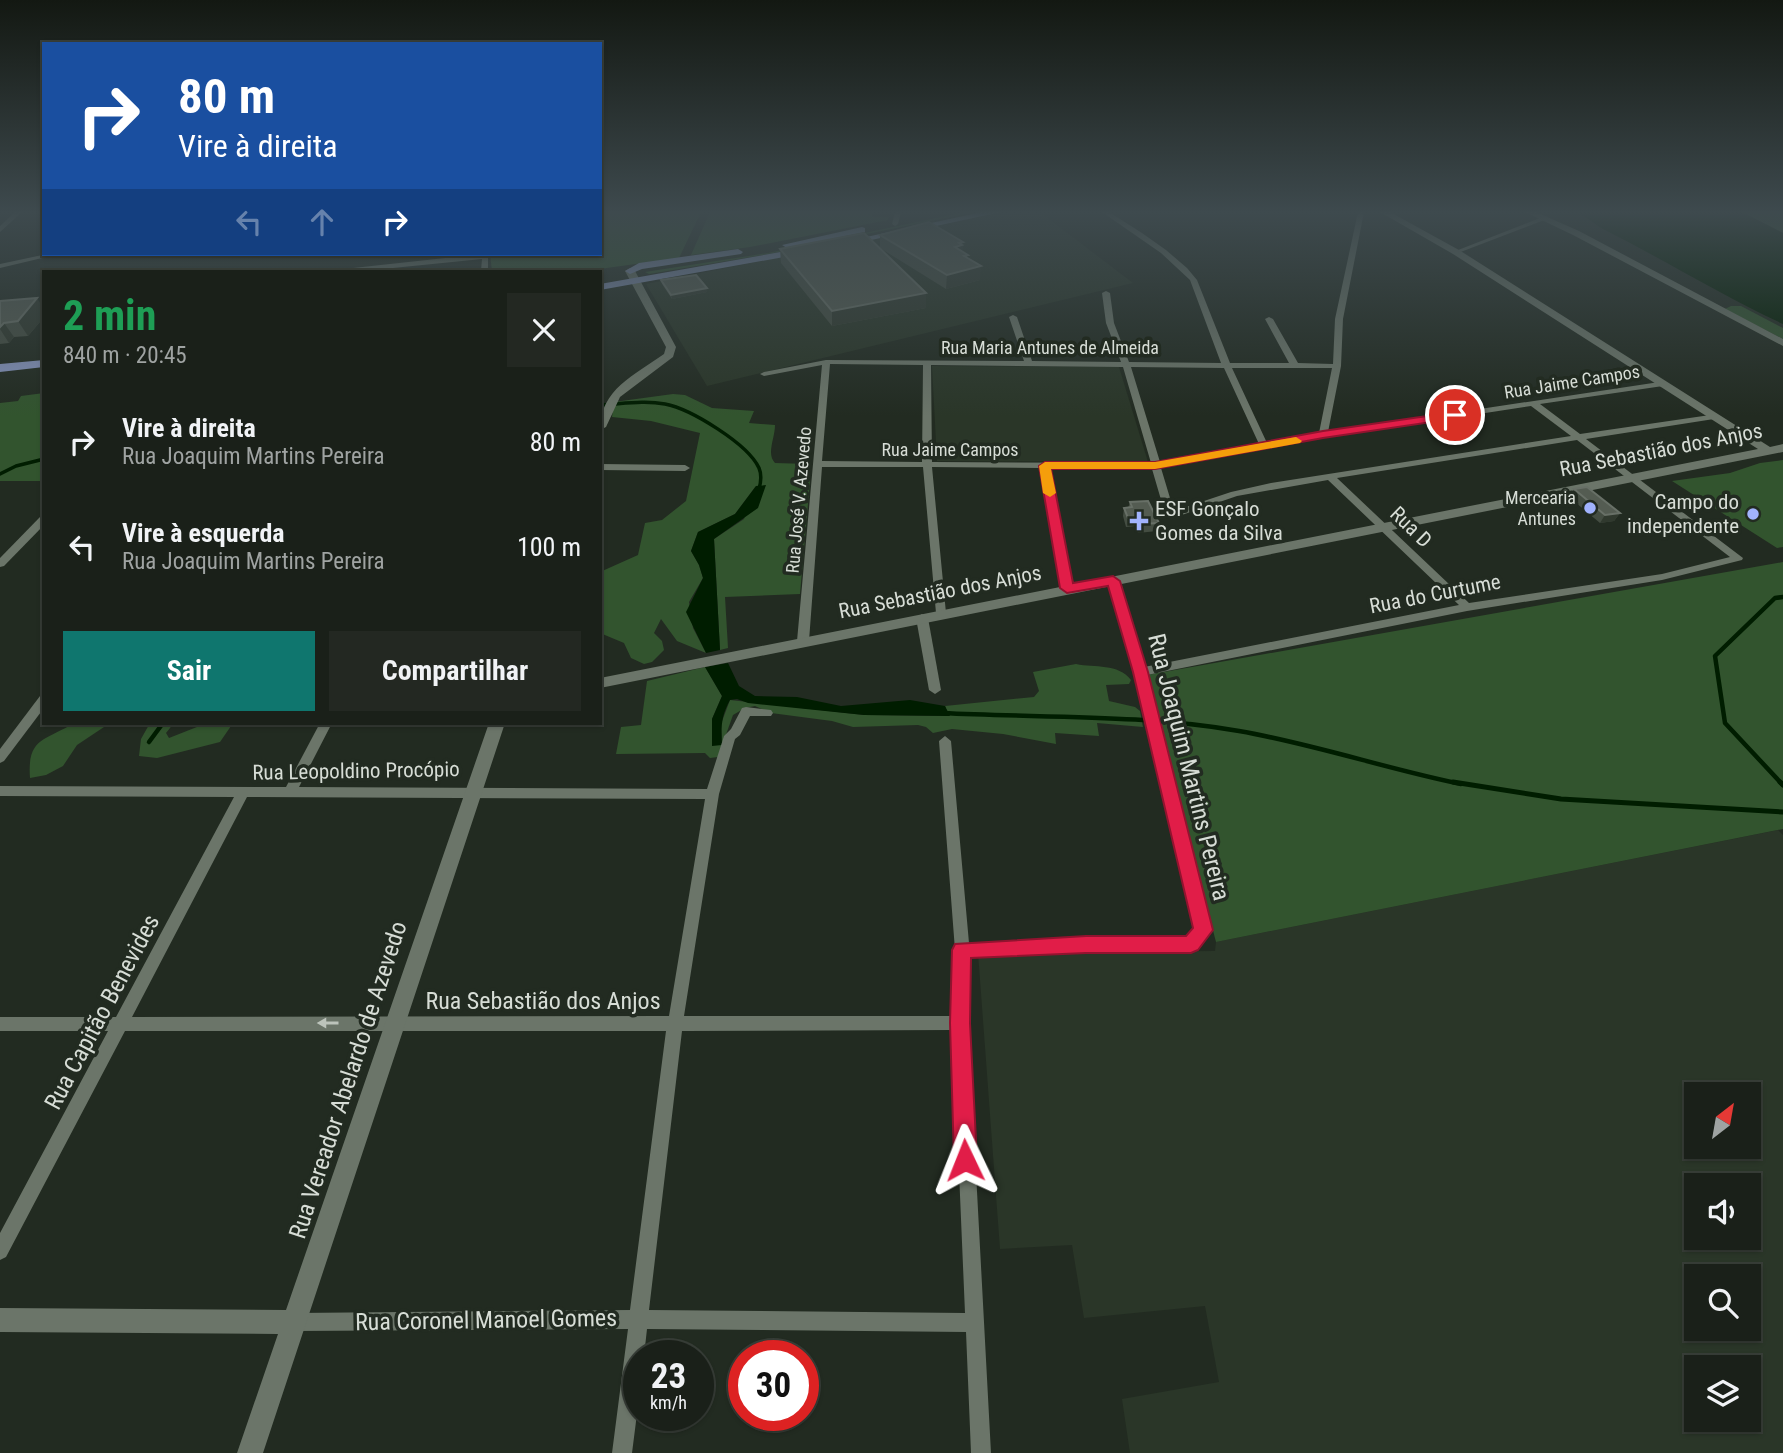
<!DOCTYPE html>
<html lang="pt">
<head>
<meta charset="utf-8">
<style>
  body { margin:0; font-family:"Roboto Condensed",sans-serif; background:#232822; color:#f1f3f6; height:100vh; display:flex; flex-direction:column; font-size:26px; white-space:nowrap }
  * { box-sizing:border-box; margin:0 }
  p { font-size:23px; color:#9fa3a2 }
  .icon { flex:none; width:38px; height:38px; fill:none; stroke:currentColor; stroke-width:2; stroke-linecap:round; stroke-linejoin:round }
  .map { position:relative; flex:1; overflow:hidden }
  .side { position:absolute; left:42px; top:270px; width:560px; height:455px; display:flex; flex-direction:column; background:#1a2019; border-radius:0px; box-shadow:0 2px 5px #0004,0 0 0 2px #383e38 }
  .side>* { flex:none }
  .banner { position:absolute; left:42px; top:42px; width:560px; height:214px; border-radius:0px; box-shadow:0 2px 5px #0004,0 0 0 2px #383e38; background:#1a4fa0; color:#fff; overflow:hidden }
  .needle { width:46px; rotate:31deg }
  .tools { position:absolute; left:1684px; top:1082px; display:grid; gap:14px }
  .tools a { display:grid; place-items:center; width:77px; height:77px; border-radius:0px; background:#1a2019; box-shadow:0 2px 5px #0004,0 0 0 2px #383e38; font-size:35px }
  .speed { position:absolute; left:623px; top:1340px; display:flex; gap:14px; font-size:35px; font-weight:700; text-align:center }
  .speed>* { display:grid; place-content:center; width:91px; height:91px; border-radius:50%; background:#1a2019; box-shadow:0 2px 5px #0004,0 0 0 2px #383e38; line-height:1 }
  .speed small { font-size:18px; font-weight:400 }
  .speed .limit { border:10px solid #d22; background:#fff; color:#111 }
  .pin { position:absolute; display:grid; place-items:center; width:60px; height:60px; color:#fff; margin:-30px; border:4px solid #fff; border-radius:50%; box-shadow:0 2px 7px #0007 }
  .me { position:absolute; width:77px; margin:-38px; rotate:358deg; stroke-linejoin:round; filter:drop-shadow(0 0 5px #0008) }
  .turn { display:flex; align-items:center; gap:24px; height:147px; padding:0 21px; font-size:32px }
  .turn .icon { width:91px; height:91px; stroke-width:2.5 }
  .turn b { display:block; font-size:49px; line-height:60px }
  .lanes { display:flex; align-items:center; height:66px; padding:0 21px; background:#0003; justify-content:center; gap:35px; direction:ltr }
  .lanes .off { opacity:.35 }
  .round { display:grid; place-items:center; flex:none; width:74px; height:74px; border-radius:0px; background:#232822 }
  .head { display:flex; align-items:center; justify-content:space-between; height:119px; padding:0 21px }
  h1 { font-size:42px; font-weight:700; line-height:52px; color:#1e9e55 }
  .button { display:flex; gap:14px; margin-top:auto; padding:14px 21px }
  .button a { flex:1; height:80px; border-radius:0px; background:#0f766e; color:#fff; font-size:28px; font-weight:700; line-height:80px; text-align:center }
  .button a+a { background:#232822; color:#f1f3f6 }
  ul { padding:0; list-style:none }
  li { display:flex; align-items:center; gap:21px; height:105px; padding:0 21px }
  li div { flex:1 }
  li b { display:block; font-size:26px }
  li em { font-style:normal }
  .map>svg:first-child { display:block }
  .built { fill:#2a3628; fill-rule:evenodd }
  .green { fill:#32542e }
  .water { fill:#001d00 }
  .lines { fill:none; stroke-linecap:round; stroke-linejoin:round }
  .stream-far2 { stroke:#001d00; stroke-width:3.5 }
  .stream-far1 { stroke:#001d00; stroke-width:4.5 }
  .stream { stroke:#001d00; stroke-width:5 }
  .street { fill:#6b7569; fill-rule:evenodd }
  .secondary { fill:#6b7569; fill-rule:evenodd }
  .primary { fill:#8492b9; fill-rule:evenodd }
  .wall { fill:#444d42 }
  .shaded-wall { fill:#30392e }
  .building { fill:#545c52; stroke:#687067; stroke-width:2 }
  .oneway { fill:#bcc3bb }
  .route { fill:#e11d48; stroke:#92132f; stroke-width:2 }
  .slow { fill:#f59e0b }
  .poi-dot { fill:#a1b3fd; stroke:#222b21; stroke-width:2.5 }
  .labels { text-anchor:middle; stroke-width:7; stroke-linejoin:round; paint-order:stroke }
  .far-street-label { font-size:18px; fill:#d7ddd6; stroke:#222b21 }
  .far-poi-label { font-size:18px; fill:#d7ddd6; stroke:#222b21; text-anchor:end }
  .street-label { font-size:21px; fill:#d7ddd6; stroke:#222b21 }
  .poi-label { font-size:21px; fill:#d7ddd6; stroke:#222b21; text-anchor:end }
  .near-street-label { font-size:24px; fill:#d7ddd6; stroke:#222b21 }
</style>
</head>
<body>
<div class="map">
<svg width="1783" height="1453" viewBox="0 0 1783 1453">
  <rect width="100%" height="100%" fill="#222b21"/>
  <g class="built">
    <path d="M1007,212H1040L1133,283L707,386L646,284Z"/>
    <path d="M932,366L1119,367L1148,462L937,461Z"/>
    <path d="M1778,830L1783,835V1453H1130L1122,1399L1219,1382L1205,1306L1084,1318L1072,1245L1000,1249L978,953L1215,951L1216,942ZM1696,1094H1748V1146H1696ZM1696,1185H1748V1237H1696ZM1696,1276H1748V1328H1696ZM1696,1367H1748V1419H1696Z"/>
  </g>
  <g class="green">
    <path d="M600,212H701L679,258L585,271H492L490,254H600Z"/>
    <path d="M710,212H872V217H889L888,220L750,247L691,255Z"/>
    <path d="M965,212H975L768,254L649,274L645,272L768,253Z"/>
    <path d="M1742,212H1783V233Z"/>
    <path d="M1731,306H1741L1783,328V339L1725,309Z"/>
    <path d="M44,393V481H0V403L18,401L21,396Z"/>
    <path d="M673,394L685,395L712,408L754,411L749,423L775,425C775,438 766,454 775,463L808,464L810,481L800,594L725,597L728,648L720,650L714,539L744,519L756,486L735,514L698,532L691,551L699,565L703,578L689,602L693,628L706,653L677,641L661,619L654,633L662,641L664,650L652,662L644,664L631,658L624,643L600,633V572L638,555L645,523L662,520L686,501L700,433L651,421L612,417L614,402Z"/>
    <path d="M1783,460V547L1777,548L1672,481L1730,473L1760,463Z"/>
    <path d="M1783,562V829L1216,942L1147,675Z"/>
    <path d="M1076,664C1095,668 1118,663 1131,680L1129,684L1106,685L1109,701L1135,707L1140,711L1143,727L1097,723L1099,736L1055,733L1056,744L1003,734L952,729L933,733L926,727L918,725L853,727L832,721L771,713L755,706L745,708L733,715L718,757L710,758L705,753L616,754L621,727L641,725L647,681L705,667L722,696L712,719L722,745L721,724L730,700L864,715L949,716L945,706L1034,697L1039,691L1033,672Z"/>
    <path d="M74,723H110L77,745L63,766L46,775L30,778C27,737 45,741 74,723Z"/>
    <path d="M150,723H174L166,733L169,738L207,723L231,726L220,742L157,758L139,756L141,739Z"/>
  </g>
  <g class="water">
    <path d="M1576,212H1742L1783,233V324C1723,296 1666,261 1607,231C1596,226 1588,217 1576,212Z"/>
    <path d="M766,485L758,508L714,539L720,650L706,653L686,612L703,578L699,565L691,551L698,532L735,514L756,486Z"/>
    <path d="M728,663L739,686L755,696L797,697L841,706L910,700L945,706L950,716L864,715L748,703L737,699L730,700C721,716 721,728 722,745L712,746V719L722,696L705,667Z"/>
  </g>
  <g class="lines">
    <g class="stream-far2">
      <path d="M600,405C622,404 644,400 665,404C691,409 748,444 759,468C762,475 761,482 759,489"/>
      <path d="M0,474L16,466L44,459"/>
    </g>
    <g class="stream-far1">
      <path d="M942,713C1041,718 1141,714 1239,731C1314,744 1387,769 1461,784"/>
      <path d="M149,742L163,723"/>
      <path d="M1782,784L1725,723L1715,656L1775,598L1783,597"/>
    </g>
    <g class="stream">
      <path d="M1453,782L1561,799L1783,812"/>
      <path d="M1780,782L1783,785"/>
    </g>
    <g class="street">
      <path d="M15,212H22L0,232V226Z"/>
      <path d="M895,212H901L898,224L895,226L892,224Z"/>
      <path d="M1102,212H1109L1142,233L1166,250L1187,268L1197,280L1230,363H1289L1265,319L1269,317L1273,319L1298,363L1333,364L1335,319L1358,212H1364L1343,319L1341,366L1328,432L1666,381V385L1663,386L1540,404L1580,434L1717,414L1718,416L1714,419L1586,439L1743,558L1742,560L1662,580L1467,611L1147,675L1210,930C1206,938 1199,947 1191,950L1086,951L969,956L968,1023L991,1453H971L966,1332L647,1329L644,1356H639V1398L632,1453H612L628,1329L295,1331L288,1329L286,1322L288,1315L295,1313L630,1310L666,1031H125L6,1257L0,1260V1233L108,1031H0V1017H116L234,797L0,796V786L286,787L320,723H332L299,787L707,789L724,736L731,729L742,708L746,707L771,710L773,713L771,716H750L740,735L735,739L719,794L684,1016H952L955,950L939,741L945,736L951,741L969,943L1086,939L1187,938L1195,928L1134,672L1108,581L1109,579H1117L1118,581L1144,667L1459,605L1328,480L1237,496L1176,517L1164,510L1152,469L1050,468L1072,588L1067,591L1062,588L1041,468L932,467L946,613L941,617L936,613L923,467H822L809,641L803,645L799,644L797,641L822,365L764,376L760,374L764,372L826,360L1024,361L1009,317L1013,315L1017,317L1032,361L1121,362L1106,323L1102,293L1106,291L1110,293L1114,323L1129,362L1221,363L1190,280L1161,253ZM830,364L923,365L922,462L822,461ZM931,365L1123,367L1151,463L932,462ZM1131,367L1224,368L1259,444L1160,462ZM1232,368H1332L1319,433L1267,443ZM1531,406L1571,436L1271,483L1231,492L1177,510L1173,508L1161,468L1323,438ZM1577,440L1730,557L1662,574L1469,603L1337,478ZM247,797L705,799L669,1016L132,1017ZM953,1030L965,1313L649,1310L682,1031Z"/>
      <path d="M1545,216L1547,217V219L1458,253L1453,252Z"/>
      <path d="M47,254H59L0,268V264Z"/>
      <path d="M482,254H488V271H481L482,259L363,271H340L344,269Z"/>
      <path d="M600,464L685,465L690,468L685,471L600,470Z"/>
      <path d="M44,516V525L4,566L0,567V558L40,517Z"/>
      <path d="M922,614L928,618L941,690L935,694L929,690L916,618Z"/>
      <path d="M44,695V708L4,761L0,763V749L40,696Z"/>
    </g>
    <g class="secondary">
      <path d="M1380,212H1390L1459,250L1770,447L1783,444V452L600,688V678L1758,449L1453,254Z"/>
      <path d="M1525,212H1536L1579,231L1783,339V346L1573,235Z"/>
      <path d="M630,268L635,271L676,347L673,357L620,397L606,427L600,430C600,389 635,375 664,354L666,347L625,271Z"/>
      <path d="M489,723H505L263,1453H237L278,1334L0,1332V1308L286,1310Z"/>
    </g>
    <g class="primary">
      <path d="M982,212H1001L848,245L843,242Z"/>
      <path d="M862,227L865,228V232L787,248L782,245Z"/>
      <path d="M803,248L808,251L806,253L600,290V284Z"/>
      <path d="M738,249L743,252L741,254L642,269L630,274L625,271L639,263Z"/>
      <path d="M44,360V367L0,372V364Z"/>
    </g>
  </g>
  <g class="wall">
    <path d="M880,235L963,242L962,251L968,258L980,280L946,289L880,248Z"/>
    <path d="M780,249L926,293V308L832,326L781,263Z"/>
    <path d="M661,280L707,292L672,299L662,284Z"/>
    <path d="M0,301L44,309V317L28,336L14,337L9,343L0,344Z"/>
    <path d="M1574,489L1620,513L1614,521L1600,523L1569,497Z"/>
    <path d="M1130,502L1159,523L1157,531L1138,533L1135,526L1126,527L1123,516L1124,508H1128Z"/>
  </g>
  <g class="shaded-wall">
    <path d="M963,242L962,256L955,247L959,243Z"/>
    <path d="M981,266L980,280L946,289L947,275Z"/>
    <path d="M707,288V292L672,299L671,295Z"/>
    <path d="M926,293V308L832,326V311Z"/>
    <path d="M37,298L44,309V317L28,336L18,321Z"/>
    <path d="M4,323L14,337L9,343L0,329Z"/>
    <path d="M1620,513L1614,521L1600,523L1605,515Z"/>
  </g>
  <g class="building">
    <path d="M929,222L963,242L959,243L962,245L955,247L968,255L964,256L981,266L947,275L880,235Z"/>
    <path d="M864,233L926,293L832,311L780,249Z"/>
    <path d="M696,275L707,288L671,295L661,280Z"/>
    <path d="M37,298L18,321L4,323L0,327V301Z"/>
    <path d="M1587,487L1620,513L1605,515L1574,489Z"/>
    <path d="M1148,501L1159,523L1140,524L1136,518H1128L1124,508L1132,507L1130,502Z"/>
  </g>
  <defs><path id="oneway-solid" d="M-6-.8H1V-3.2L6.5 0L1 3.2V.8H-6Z" transform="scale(1.75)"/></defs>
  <use class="oneway" href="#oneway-solid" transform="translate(328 1023) rotate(180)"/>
  <linearGradient id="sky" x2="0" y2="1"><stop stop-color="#131812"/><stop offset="0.51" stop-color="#3e4a4e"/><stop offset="1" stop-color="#3e4a4e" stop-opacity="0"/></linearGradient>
  <rect width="1783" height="416" fill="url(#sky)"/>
  <path class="route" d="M1455,412L1459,413V418L1323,438L1155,469H1051L1073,583L1113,576L1120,581L1148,672L1213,930L1198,950L1191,953H1086L971,958L970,1023L977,1160L973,1168L965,1171L958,1168L954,1160L950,1023L952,950L955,944L1086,936H1186L1193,928L1133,672L1108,586L1067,593L1060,588L1039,466L1045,462H1155L1323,431Z"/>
  <path class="slow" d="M1296,437L1302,441L1300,443L1155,469H1051L1056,493L1050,497L1043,493L1039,466L1045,462H1155Z"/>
  <g class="poi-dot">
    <circle cx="1590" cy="508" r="7"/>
    <circle cx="1753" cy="514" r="7"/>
    <path d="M1135.5 510.5h7v7h7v7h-7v7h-7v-7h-7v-7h7z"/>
  </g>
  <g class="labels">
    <g class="far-street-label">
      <text x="1050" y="354">Rua Maria Antunes de Almeida</text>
      <text transform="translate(1572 382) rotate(-9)" y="6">Rua Jaime Campos</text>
      <text x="950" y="456">Rua Jaime Campos</text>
      <text transform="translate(799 500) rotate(-85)" y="6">Rua José V. Azevedo</text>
    </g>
    <g class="far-poi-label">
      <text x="1576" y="504">Mercearia<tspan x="1576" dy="21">Antunes</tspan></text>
    </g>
    <g class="street-label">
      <text transform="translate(1661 450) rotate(-11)" y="7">Rua Sebastião dos Anjos</text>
      <text transform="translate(1411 527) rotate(44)" y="7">Rua D</text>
      <text transform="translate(940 592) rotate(-11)" y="7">Rua Sebastião dos Anjos</text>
      <text transform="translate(1435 594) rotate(-11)" y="7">Rua do Curtume</text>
      <text transform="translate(356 771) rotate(-1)" y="7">Rua Leopoldino Procópio</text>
    </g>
    <g class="poi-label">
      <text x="1739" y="509">Campo do<tspan x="1739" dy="24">independente</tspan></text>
      <text x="1155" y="516" text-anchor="start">ESF Gonçalo<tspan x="1155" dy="24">Gomes da Silva</tspan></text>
    </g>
    <g class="near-street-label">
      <text transform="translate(1189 767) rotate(76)" y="8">Rua Joaquim Martins Pereira</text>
      <text x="543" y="1009">Rua Sebastião dos Anjos</text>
      <text transform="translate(102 1012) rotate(-62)" y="8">Rua Capitão Benevides</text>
      <text transform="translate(348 1080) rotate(-72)" y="8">Rua Vereador Abelardo de Azevedo</text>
      <text transform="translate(486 1320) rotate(-1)" y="8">Rua Coronel Manoel Gomes</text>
    </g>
  </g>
</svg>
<div class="tools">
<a><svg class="needle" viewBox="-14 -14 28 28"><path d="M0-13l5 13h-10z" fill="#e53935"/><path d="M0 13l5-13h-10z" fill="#9fa3a2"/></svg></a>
<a><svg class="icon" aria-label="sound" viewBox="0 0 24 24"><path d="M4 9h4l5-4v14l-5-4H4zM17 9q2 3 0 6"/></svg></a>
<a><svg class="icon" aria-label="search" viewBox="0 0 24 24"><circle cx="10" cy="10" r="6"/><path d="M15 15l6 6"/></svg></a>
<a><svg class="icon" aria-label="layers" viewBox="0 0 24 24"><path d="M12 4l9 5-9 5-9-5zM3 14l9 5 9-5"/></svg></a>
</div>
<div class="speed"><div>23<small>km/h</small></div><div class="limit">30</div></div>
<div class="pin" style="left:1455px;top:415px;background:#d93025"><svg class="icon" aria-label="arrive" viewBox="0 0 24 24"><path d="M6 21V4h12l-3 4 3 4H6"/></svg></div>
<svg class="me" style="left:965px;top:1160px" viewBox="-20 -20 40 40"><path d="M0-17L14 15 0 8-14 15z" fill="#e11d48" stroke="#fff" stroke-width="4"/></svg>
<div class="banner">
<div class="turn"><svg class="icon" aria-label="right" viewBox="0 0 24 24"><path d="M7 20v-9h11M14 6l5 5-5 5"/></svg><div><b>80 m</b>Vire à direita</div></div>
<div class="lanes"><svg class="icon off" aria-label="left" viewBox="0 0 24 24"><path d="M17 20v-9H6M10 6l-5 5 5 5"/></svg><svg class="icon off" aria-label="ahead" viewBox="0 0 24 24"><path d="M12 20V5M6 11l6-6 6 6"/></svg><svg class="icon" aria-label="right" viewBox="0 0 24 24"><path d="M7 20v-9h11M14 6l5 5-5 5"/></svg></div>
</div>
<section class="side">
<div class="head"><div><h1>2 min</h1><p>840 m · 20:45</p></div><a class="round"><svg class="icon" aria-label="close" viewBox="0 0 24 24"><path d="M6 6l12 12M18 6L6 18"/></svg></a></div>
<ul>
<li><svg class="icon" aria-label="right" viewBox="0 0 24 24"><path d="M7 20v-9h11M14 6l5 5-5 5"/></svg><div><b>Vire à direita</b><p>Rua Joaquim Martins Pereira</p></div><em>80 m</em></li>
<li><svg class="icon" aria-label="left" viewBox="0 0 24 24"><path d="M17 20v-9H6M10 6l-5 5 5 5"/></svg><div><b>Vire à esquerda</b><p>Rua Joaquim Martins Pereira</p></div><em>100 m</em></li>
</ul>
<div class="button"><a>Sair</a><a>Compartilhar</a></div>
</section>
</div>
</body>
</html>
